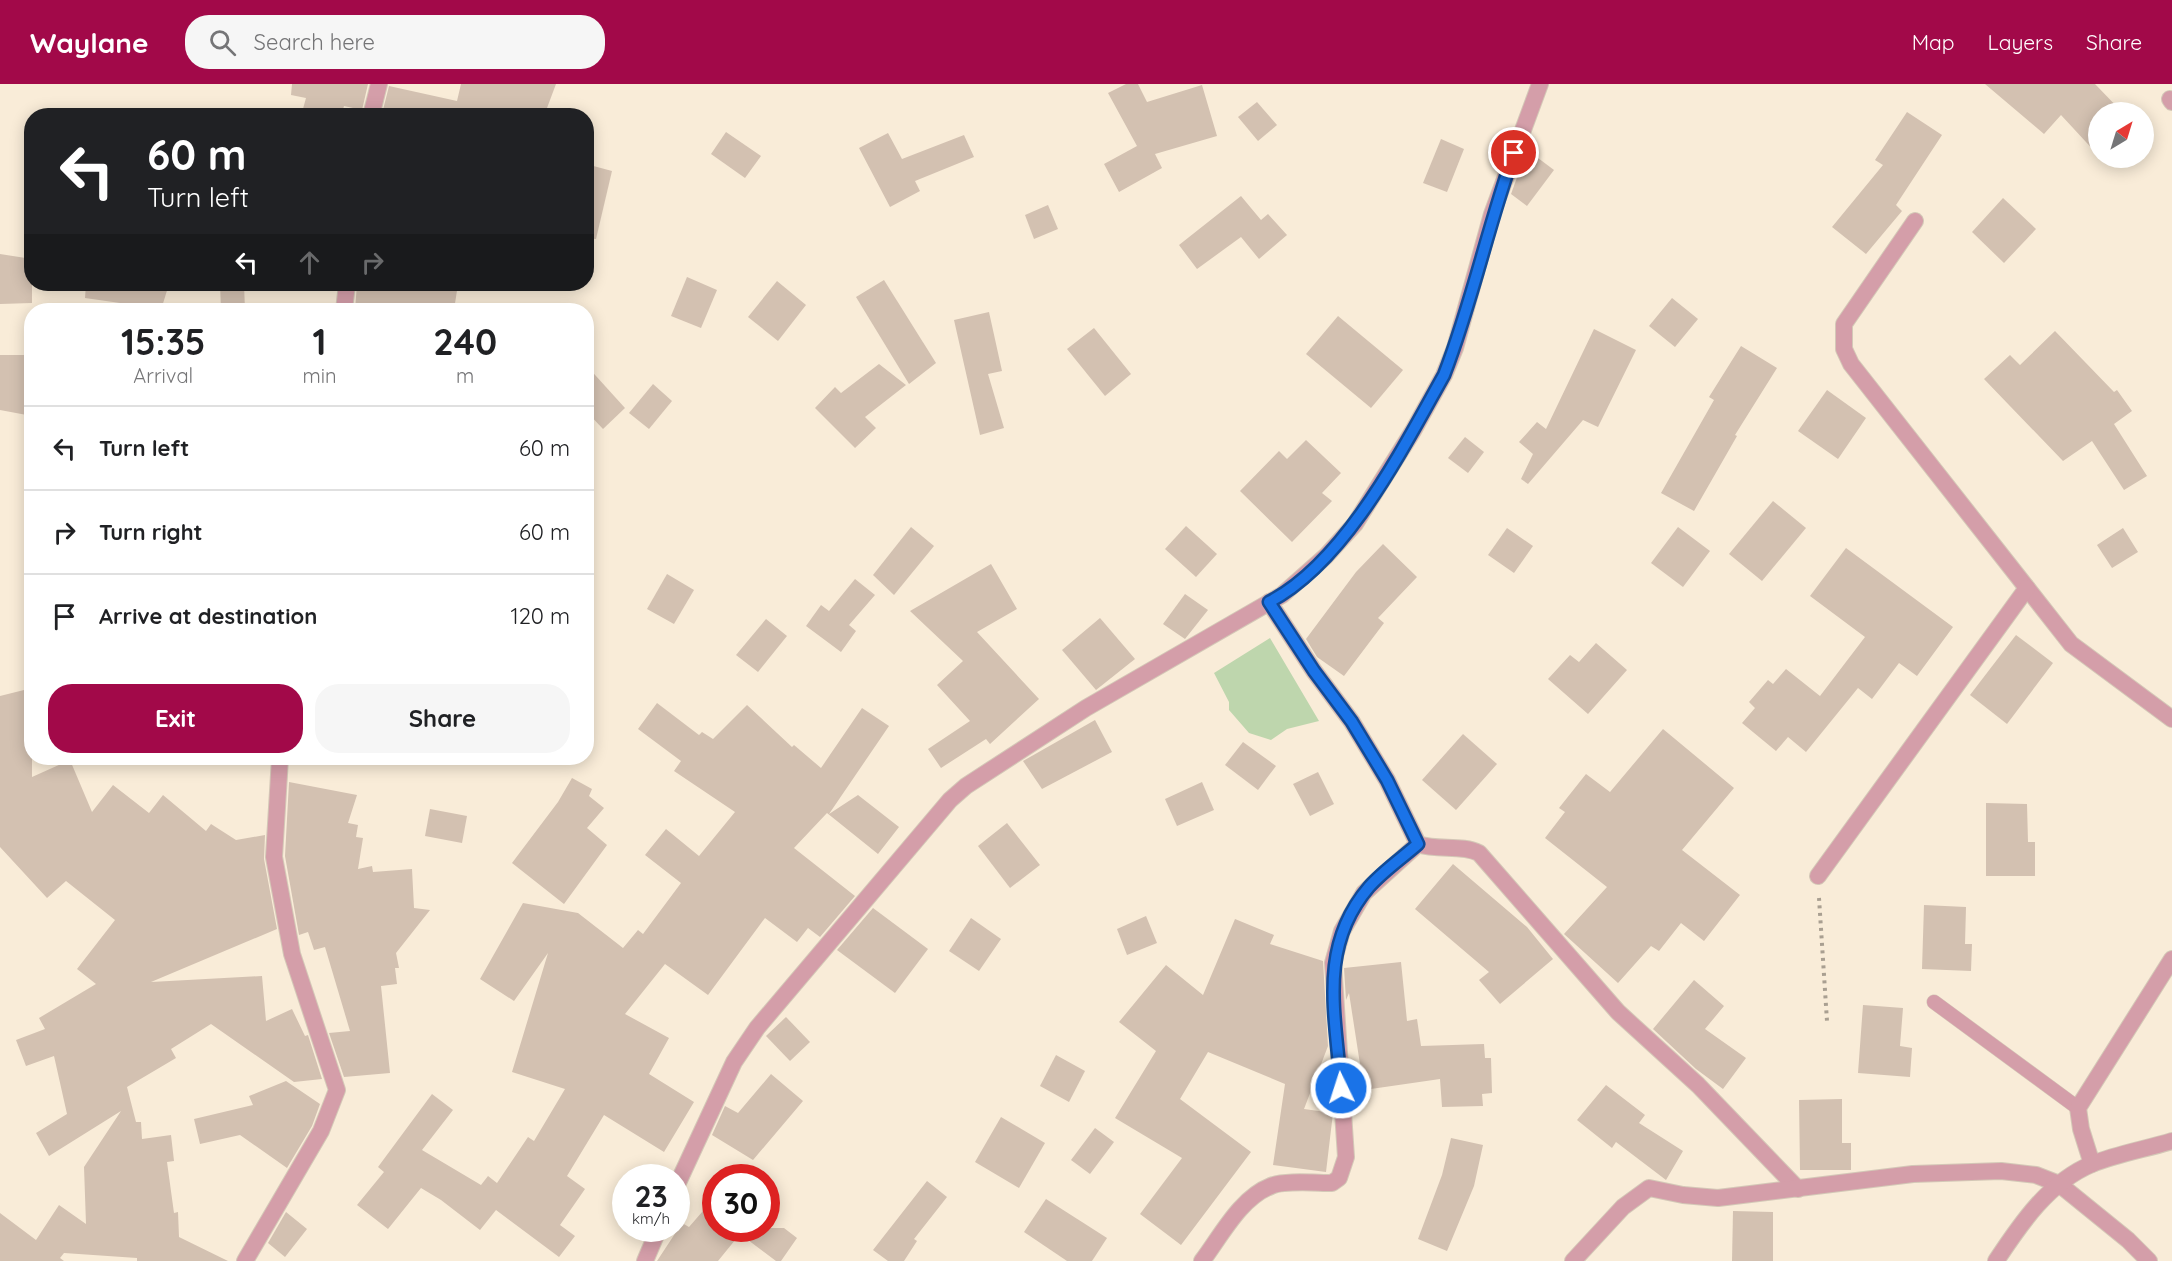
<!DOCTYPE html>
<html lang="en">
<head>
<meta charset="utf-8">
<style>
  body { margin:0; font-family:Quicksand,sans-serif; background:#f6f6f6; color:#202124; height:100vh; display:flex; flex-direction:column; font-size:22px; white-space:nowrap }
  * { box-sizing:border-box; margin:0 }
  p { font-size:20px; color:#757577 }
  .icon { flex:none; width:33px; height:33px; fill:none; stroke:currentColor; stroke-width:2; stroke-linecap:round; stroke-linejoin:round }
  .map { position:relative; flex:1; overflow:hidden }
  .side { position:absolute; left:24px; top:219px; width:570px; height:462px; display:flex; flex-direction:column; background:#fff; border-radius:24px; box-shadow:0 3px 15px #0003 }
  .side>* { flex:none }
  .top-card { position:absolute; left:24px; top:24px; width:570px; height:183px; border-radius:24px; box-shadow:0 3px 15px #0003; background:#202124; color:#fff; overflow:hidden }
  .needle { width:39px; rotate:38deg }
  .tools { position:absolute; left:2088px; top:18px; display:grid; gap:12px }
  .tools a { display:grid; place-items:center; width:66px; height:66px; border-radius:50%; background:#fff; box-shadow:0 3px 15px #0003; font-size:30px }
  .speed { position:absolute; left:612px; top:1080px; display:flex; gap:12px; font-size:30px; font-weight:700; text-align:center }
  .speed>* { display:grid; place-content:center; width:78px; height:78px; border-radius:50%; background:#fff; box-shadow:0 3px 15px #0003; line-height:1 }
  .speed small { font-size:15px; font-weight:400 }
  .speed .limit { border:9px solid #d22; background:#fff; color:#111 }
  .pin { position:absolute; display:grid; place-items:center; width:51px; height:51px; color:#fff; margin:-26px; border:3px solid #fff; border-radius:50%; box-shadow:0 2px 6px #0007 }
  .me { position:absolute; width:66px; margin:-33px; rotate:356deg; stroke-linejoin:round; filter:drop-shadow(0 0 4px #0008) }
  .turn { display:flex; align-items:center; gap:21px; height:126px; padding:0 24px; font-size:27px }
  .turn .icon { width:78px; height:78px; stroke-width:2.5 }
  .turn b { display:block; font-size:42px; line-height:51px }
  .lanes { display:flex; align-items:center; height:57px; padding:0 24px; background:#0003; justify-content:center; gap:30px; direction:ltr }
  .lanes .off { opacity:.35 }
  .eta { display:flex; justify-content:space-evenly; align-items:center; height:102px; text-align:center }
  .eta b { font-size:36px; font-weight:700; line-height:42px }
  .button { display:flex; gap:12px; margin-top:auto; padding:12px 24px }
  .button a { flex:1; height:69px; border-radius:24px; background:#a20949; color:#fff; font-size:24px; font-weight:700; line-height:69px; text-align:center }
  .button a+a { background:#f6f6f6; color:#202124 }
  ul { padding:0; list-style:none }
  li { display:flex; align-items:center; gap:18px; height:84px; padding:0 24px; border-top:2px solid #e0e0e0 }
  li div { flex:1 }
  li b { display:block; font-size:22px }
  li em { font-style:normal }
  header { display:flex; align-items:center; gap:36px; box-sizing:border-box; height:84px; padding:0 30px; background:#a20949; color:#fff }
  header strong { font-size:28px }
  nav { display:flex; gap:33px; margin-inline-start:auto; font-size:21px }
  .search { width:420px; height:54px; background:#f6f6f6; display:flex; align-items:center; gap:15px; box-sizing:border-box; padding:0 21px; border-radius:24px; color:#757577; font-size:22px }
  .map>svg:first-child { display:block }
  .green { fill:#bed6ad }
  .building { fill:#d3c1b1 }
  .lines { fill:none; stroke-linecap:round; stroke-linejoin:round }
  .service-casing { stroke:#d4c8b7; stroke-width:15 }
  .minor-casing { stroke:#d4c8b7; stroke-width:18 }
  .path { stroke:#a99f91; stroke-width:4; stroke-dasharray:3 4.5; stroke-linecap:butt }
  .service { stroke:#d49ea9; stroke-width:14 }
  .minor { stroke:#d49ea9; stroke-width:16 }
  .route-casing { stroke:#114b97; stroke-width:15 }
  .route { stroke:#1a73e8; stroke-width:10 }
</style>
</head>
<body>
<header>
<strong>Waylane</strong>
<div class="search"><svg class="icon" aria-label="search" viewBox="0 0 24 24"><circle cx="10" cy="10" r="6"/><path d="M15 15l6 6"/></svg>Search here</div>
<nav><a>Map</a><a>Layers</a><a>Share</a></nav>
</header>
<div class="map">
<svg width="2172" height="1177" viewBox="0 0 2172 1177">
  <rect width="100%" height="100%" fill="#f9ecd8"/>
  <path class="green" d="M1270,554L1319,637L1287,645L1271,656L1249,649L1229,626V618L1214,589Z"/>
  <g class="building">
    <path d="M292,0H368L362,26L344,22L341,32H301L306,14L291,11Z"/>
    <path d="M461,0H556L544,32L382,30L389,2L457,17Z"/>
    <path d="M1126,0H1138L1147,18L1202,1L1217,52L1155,70L1162,84L1119,108L1104,80L1137,62L1108,9Z"/>
    <path d="M1985,0H2095L2122,28H2098V71L2061,31L2044,50Z"/>
    <path d="M1257,18L1277,41L1258,57L1238,33Z"/>
    <path d="M1907,28L1942,51L1896,121L1902,127L1866,170L1832,143L1883,81L1875,76Z"/>
    <path d="M726,48L761,72L745,94L711,70Z"/>
    <path d="M888,49L902,75L964,51L974,73L915,97L920,107L890,123L859,64Z"/>
    <path d="M1441,55L1464,65L1447,108L1423,99Z"/>
    <path d="M1530,68L1554,86L1527,122L1511,110L1523,77Z"/>
    <path d="M586,80L612,87L596,155L586,154Z"/>
    <path d="M1241,112L1261,136L1268,130L1287,151L1259,175L1241,153L1197,185L1179,161Z"/>
    <path d="M2003,114L2036,145L2004,179L1972,148Z"/>
    <path d="M1048,121L1058,145L1034,155L1025,131Z"/>
    <path d="M0,170L32,175V219L0,220Z"/>
    <path d="M687,193L717,206L701,244L671,232Z"/>
    <path d="M884,196L936,279L909,300L856,213Z"/>
    <path d="M777,197L806,221L778,257L748,233Z"/>
    <path d="M86,200H169L161,226H132L134,221L85,214Z"/>
    <path d="M220,200H244L245,226H221Z"/>
    <path d="M357,200H458L454,226H355Z"/>
    <path d="M1672,214L1698,235L1675,263L1649,242Z"/>
    <path d="M989,228L1002,287L988,290L1004,344L980,351L954,236Z"/>
    <path d="M1338,232L1403,286L1371,324L1306,270Z"/>
    <path d="M1094,244L1131,290L1105,312L1067,265Z"/>
    <path d="M1594,245L1636,266L1598,343L1583,336L1528,400L1521,395L1533,370L1519,358L1537,338L1546,345Z"/>
    <path d="M2055,247L2114,308L2117,306L2132,327L2114,340L2147,392L2124,406L2092,357L2063,377L1984,295L2010,271L2020,281Z"/>
    <path d="M1741,262L1777,284L1735,351L1737,352L1694,427L1661,409L1714,316L1709,313Z"/>
    <path d="M0,271H32V332L0,326Z"/>
    <path d="M879,280L906,301L865,333L876,344L855,364L815,324L835,303L841,309Z"/>
    <path d="M586,281L625,324L603,345L586,327Z"/>
    <path d="M653,300L672,317L649,345L629,329Z"/>
    <path d="M1827,306L1866,334L1838,375L1798,347Z"/>
    <path d="M1465,353L1484,368L1468,389L1448,374Z"/>
    <path d="M1306,356L1341,389L1322,409L1332,417L1292,458L1240,407L1279,367L1287,375Z"/>
    <path d="M1773,417L1806,444L1762,497L1729,470Z"/>
    <path d="M1186,442L1217,470L1196,493L1165,465Z"/>
    <path d="M911,443L934,462L894,511L873,491Z"/>
    <path d="M1678,443L1710,467L1683,503L1651,479Z"/>
    <path d="M1507,444L1533,462L1514,489L1488,471Z"/>
    <path d="M2123,444L2138,468L2112,484L2097,461Z"/>
    <path d="M1383,460L1417,493L1378,534L1384,539L1344,592L1317,573L1306,555L1356,488Z"/>
    <path d="M1846,464L1953,543L1917,592L1899,579L1872,615L1858,604L1806,668L1788,653L1776,667L1742,639L1755,624L1749,618L1768,596L1773,600L1786,585L1820,612L1865,553L1810,512Z"/>
    <path d="M991,480L1017,525L977,548L1039,615L990,660L986,655L941,684L928,665L970,637L937,601L963,577L910,527Z"/>
    <path d="M667,490L694,506L674,540L647,525Z"/>
    <path d="M855,495L875,511L849,541L856,547L841,568L806,542L821,521L829,527Z"/>
    <path d="M1185,510L1208,526L1185,555L1163,540Z"/>
    <path d="M1100,534L1135,575L1096,606L1062,566Z"/>
    <path d="M766,535L787,552L758,588L736,571Z"/>
    <path d="M2016,551L2053,579L2007,640L1970,611Z"/>
    <path d="M1596,559L1627,586L1588,630L1548,595L1570,571L1579,578Z"/>
    <path d="M32,604V693L70,676L92,728L113,701L149,729L163,711L206,747L211,740L236,756L265,751L264,775L277,845L151,898L262,892L266,937L292,925L305,952L308,951L322,995L294,998L211,940L171,965L176,974L127,1003L136,1038H141L142,1055L171,1051L174,1077L167,1078L174,1129L178,1128L179,1153L228,1177H137V1174L64,1169L60,1174L64,1177H0V1129L36,1156L59,1121L86,1140L84,1083L121,1027L49,1072L36,1049L67,1030L54,972L26,982L16,956L45,945L39,934L96,900L77,885L115,836L66,797L47,814L0,763V612Z"/>
    <path d="M657,619L699,651L702,648L713,655L747,621L792,663L794,661L821,684L862,624L889,642L829,730L858,711L899,743L878,770L827,729L794,764L855,812L820,853L808,844L797,858L765,834L708,911L665,880L625,930L669,954L649,990L694,1018L664,1068L604,1031L567,1092L585,1105L560,1141L575,1152L559,1173L496,1126L480,1146L441,1116L421,1104L388,1145L357,1121L384,1088L378,1083L432,1010L453,1026L422,1066L481,1101L488,1092L497,1099L528,1053L534,1057L565,1005L512,988L548,869L514,917L480,895L523,819L578,829L623,864L638,846L643,850L681,799L645,771L666,745L699,772L735,728L674,687L681,677L638,645Z"/>
    <path d="M1095,636L1112,668L1042,705L1023,677Z"/>
    <path d="M1663,645L1734,704L1682,766L1740,811L1704,857L1681,839L1659,867L1651,862L1618,899L1564,850L1607,803L1545,754L1565,728L1559,724L1586,690L1610,708Z"/>
    <path d="M1463,650L1497,680L1456,726L1422,696Z"/>
    <path d="M1243,658L1276,682L1258,706L1225,681Z"/>
    <path d="M1318,688L1334,720L1310,732L1293,700Z"/>
    <path d="M572,694L592,705L589,712L604,724L587,744L607,761L564,820L512,779L558,718Z"/>
    <path d="M289,698L357,711L348,739L358,741L356,753L363,754L358,785L372,782L373,788L412,785L414,824L430,826L396,869L399,884H395L397,900L381,902L390,989L344,993L329,949L350,947L325,863L314,866L308,848L299,851L285,772Z"/>
    <path d="M1202,698L1214,726L1177,742L1165,715Z"/>
    <path d="M1986,719L2027,720L2028,758H2035V792H1986Z"/>
    <path d="M430,725L467,732L462,759L425,752Z"/>
    <path d="M1007,739L1040,781L1010,804L978,762Z"/>
    <path d="M1453,780L1527,843L1553,875L1500,920L1479,896L1489,888L1415,825Z"/>
    <path d="M1924,821L1966,823L1965,860H1972L1971,887L1922,885Z"/>
    <path d="M873,824L928,865L895,909L837,866Z"/>
    <path d="M1146,832L1157,859L1127,871L1117,845Z"/>
    <path d="M971,834L1001,855L979,887L949,867Z"/>
    <path d="M1235,835L1274,851L1270,860L1323,877L1328,962L1304,1025L1333,1029L1326,1088L1273,1081L1285,1000L1208,968L1180,1015L1251,1068L1181,1161L1140,1130L1182,1074L1115,1034L1156,967L1119,938L1166,881L1203,911Z"/>
    <path d="M1401,878L1407,937L1417,935L1421,962L1484,960L1485,974H1491L1492,1009L1482,1010L1483,1022L1442,1023L1440,995L1364,1006L1349,909L1346,916L1344,884Z"/>
    <path d="M1694,896L1724,922L1705,945L1746,974L1723,1005L1696,985L1653,945Z"/>
    <path d="M1863,921L1903,924L1900,962L1912,964L1910,993L1858,989Z"/>
    <path d="M786,933L810,958L790,977L766,952Z"/>
    <path d="M1056,971L1085,987L1069,1018L1040,1002Z"/>
    <path d="M771,990L803,1017L753,1076L712,1051L725,1022L738,1029Z"/>
    <path d="M286,997L320,1020L312,1042L287,1084L240,1051L200,1060L194,1035L253,1021L249,1012Z"/>
    <path d="M1606,1001L1645,1031L1639,1039L1683,1067L1666,1096L1616,1058L1612,1064L1577,1036Z"/>
    <path d="M1842,1015V1059H1851V1086H1800L1799,1016Z"/>
    <path d="M1001,1033L1045,1059L1019,1104L975,1078Z"/>
    <path d="M1095,1044L1114,1058L1090,1090L1071,1076Z"/>
    <path d="M1451,1054L1483,1061L1474,1102L1447,1167L1418,1155L1442,1091Z"/>
    <path d="M927,1097L947,1113L914,1155L917,1157L904,1177H888L873,1166Z"/>
    <path d="M716,1112V1144H784L797,1154L781,1177H776L740,1150L718,1177H657L682,1139L689,1143Z"/>
    <path d="M1046,1115L1107,1154L1092,1177H1067L1024,1148Z"/>
    <path d="M1733,1127L1773,1128V1177H1732Z"/>
    <path d="M286,1128L307,1145L285,1173L268,1159Z"/>
  </g>
  <g class="lines">
    <defs>
      <path id="service" d="M1934,918L2078,1024"/>
      <g id="minor">
        <path d="M2170,15L2172,18"/>
        <path d="M371,32L379,0"/>
        <path d="M1915,137L1844,240V265L1851,280L2071,560L2172,635"/>
        <path d="M344,226L347,200"/>
        <path d="M1269,518L1314,587L1352,638L1387,696L1418,760C1438,767 1462,760 1479,769L1618,928L1698,1001L1798,1105"/>
        <path d="M1818,792L2027,504"/>
        <path d="M2092,1080L2081,1045L2078,1024L2172,875"/>
        <path d="M676,1103L734,978L757,944L950,716L966,702L1086,624L1282,511L1326,472L1355,440L1413,347L1444,291L1455,264L1492,130L1540,0"/>
        <path d="M245,1177L321,1047L337,1006L292,870L274,773L280,674"/>
        <path d="M645,1177L659,1144"/>
        <path d="M1202,1177C1221,1152 1240,1114 1271,1102C1284,1096 1316,1099 1332,1099L1339,1094L1346,1073L1333,879L1342,847L1364,809L1418,760"/>
        <path d="M1573,1177L1623,1123L1649,1104L1683,1111L1718,1114L1913,1090L2001,1087L2036,1091L2059,1100L2128,1156L2149,1177"/>
        <path d="M1996,1177C2021,1139 2049,1098 2092,1080C2117,1070 2146,1065 2172,1057"/>
      </g>
    </defs>
    <use href="#service" class="service-casing"/>
    <use href="#minor" class="minor-casing"/>
    <path class="path" d="M1819,814L1827,937"/>
    <use href="#service" class="service"/>
    <use href="#minor" class="minor"/>
  </g>
  <g class="lines">
    <defs>
      <path id="route" d="M1341,1004C1336,931 1317,864 1369,803C1383,787 1402,774 1418,760L1387,696L1352,638L1314,587L1269,518C1346,478 1403,364 1444,291C1472,219 1488,142 1514,69"/>
    </defs>
    <use href="#route" class="route-casing"/>
    <use href="#route" class="route"/>
  </g>
</svg>
<div class="tools">
<a><svg class="needle" viewBox="-14 -14 28 28"><path d="M0-13l5 13h-10z" fill="#e53935"/><path d="M0 13l5-13h-10z" fill="#757577"/></svg></a>
</div>
<div class="speed"><div>23<small>km/h</small></div><div class="limit">30</div></div>
<div class="pin" style="left:1514px;top:69px;background:#d93025"><svg class="icon" aria-label="arrive" viewBox="0 0 24 24"><path d="M6 21V4h12l-3 4 3 4H6"/></svg></div>
<svg class="me" style="left:1341px;top:1004px" viewBox="-20 -20 40 40"><circle r="17" fill="#1a73e8" stroke="#fff" stroke-width="3"/><path d="M0-11L8 9 0 5-8 9z" fill="#fff"/></svg>
<div class="top-card">
<div class="turn"><svg class="icon" aria-label="left" viewBox="0 0 24 24"><path d="M17 20v-9H6M10 6l-5 5 5 5"/></svg><div><b>60 m</b>Turn left</div></div>
<div class="lanes"><svg class="icon" aria-label="left" viewBox="0 0 24 24"><path d="M17 20v-9H6M10 6l-5 5 5 5"/></svg><svg class="icon off" aria-label="ahead" viewBox="0 0 24 24"><path d="M12 20V5M6 11l6-6 6 6"/></svg><svg class="icon off" aria-label="right" viewBox="0 0 24 24"><path d="M7 20v-9h11M14 6l5 5-5 5"/></svg></div>
</div>
<section class="side">
<div class="eta">
<div><b>15:35</b><p>Arrival</p></div>
<div><b>1</b><p>min</p></div>
<div><b>240</b><p>m</p></div>
</div>
<ul>
<li><svg class="icon" aria-label="left" viewBox="0 0 24 24"><path d="M17 20v-9H6M10 6l-5 5 5 5"/></svg><div><b>Turn left</b></div><em>60 m</em></li>
<li><svg class="icon" aria-label="right" viewBox="0 0 24 24"><path d="M7 20v-9h11M14 6l5 5-5 5"/></svg><div><b>Turn right</b></div><em>60 m</em></li>
<li><svg class="icon" aria-label="arrive" viewBox="0 0 24 24"><path d="M6 21V4h12l-3 4 3 4H6"/></svg><div><b>Arrive at destination</b></div><em>120 m</em></li>
</ul>
<div class="button"><a>Exit</a><a>Share</a></div>
</section>
</div>
</body>
</html>
